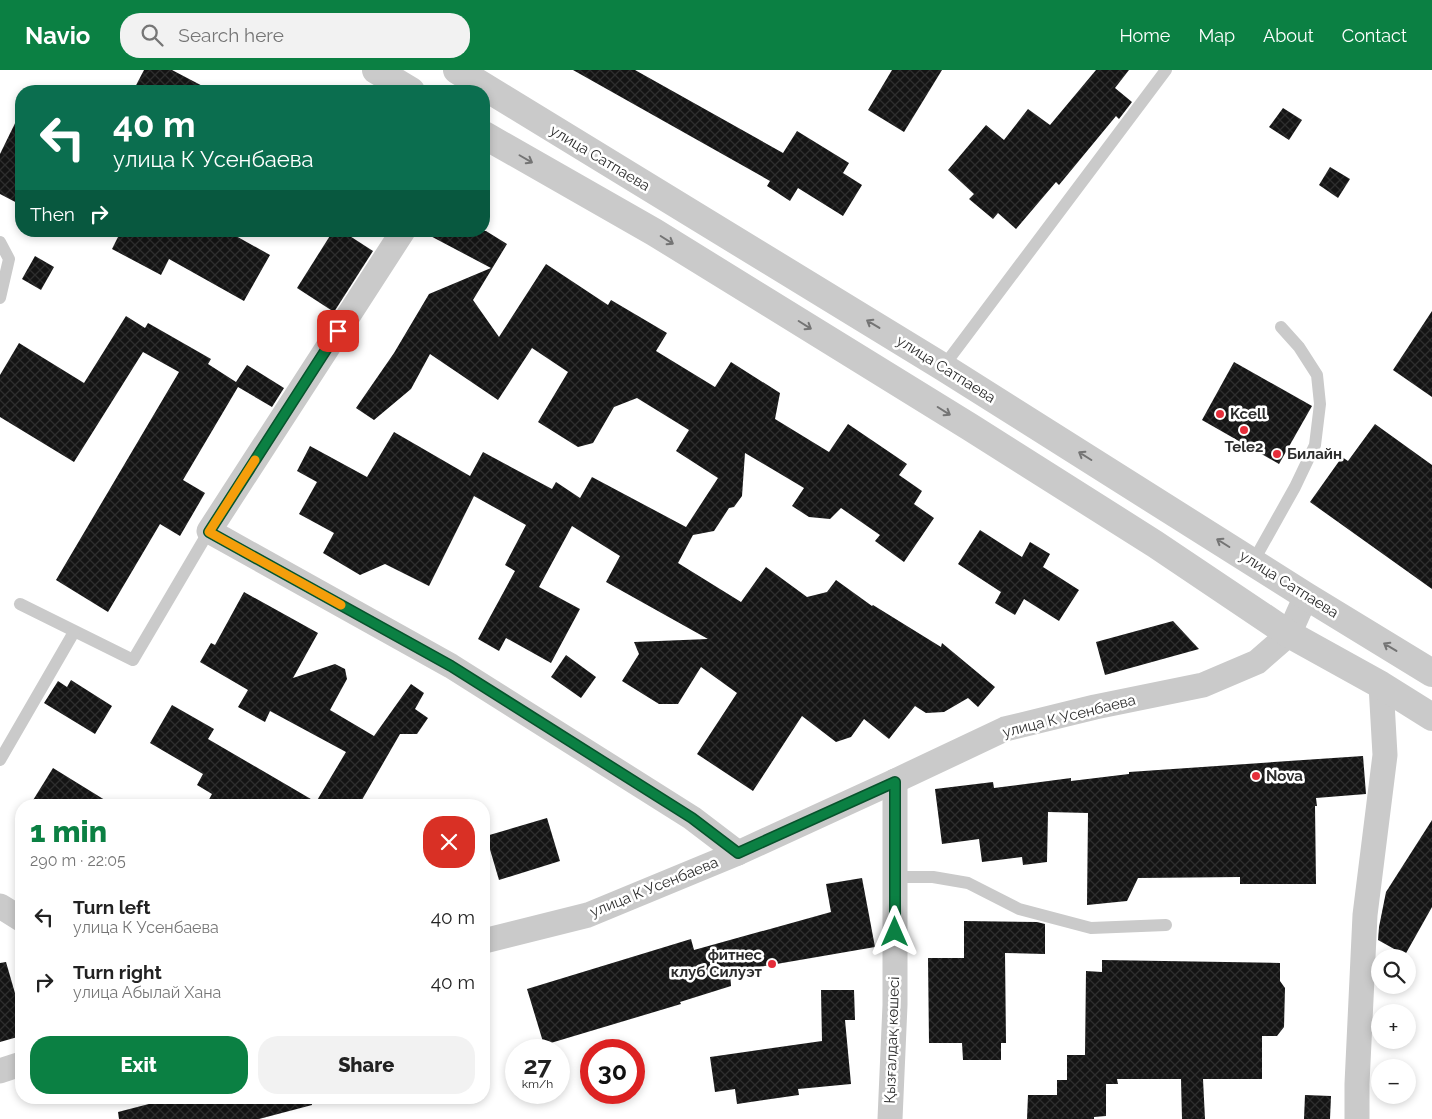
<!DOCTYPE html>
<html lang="en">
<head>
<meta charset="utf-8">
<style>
  body { margin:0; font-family:Raleway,sans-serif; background:#f2f2f2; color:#222; height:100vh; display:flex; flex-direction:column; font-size:19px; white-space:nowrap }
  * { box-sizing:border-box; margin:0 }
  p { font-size:16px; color:#767676 }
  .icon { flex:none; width:28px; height:28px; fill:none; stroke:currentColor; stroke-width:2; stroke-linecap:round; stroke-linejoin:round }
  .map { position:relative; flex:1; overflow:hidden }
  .details { position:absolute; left:15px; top:729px; width:475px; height:305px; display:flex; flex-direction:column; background:#fff; border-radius:20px; box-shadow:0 2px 8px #0003 }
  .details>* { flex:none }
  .hud { position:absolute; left:15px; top:15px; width:475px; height:152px; border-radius:20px; box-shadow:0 2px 8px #0003; background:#0b6e4f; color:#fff; overflow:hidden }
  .buttons { position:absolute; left:1371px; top:879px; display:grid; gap:10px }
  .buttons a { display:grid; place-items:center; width:45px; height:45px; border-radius:50%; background:#fff; box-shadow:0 2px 8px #0003; font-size:25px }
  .speed { position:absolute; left:505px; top:969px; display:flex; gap:10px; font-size:25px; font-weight:700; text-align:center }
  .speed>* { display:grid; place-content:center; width:65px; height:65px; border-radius:50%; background:#fff; box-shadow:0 2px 8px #0003; line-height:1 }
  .speed small { font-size:12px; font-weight:400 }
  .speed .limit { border:8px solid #d22; background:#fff; color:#111 }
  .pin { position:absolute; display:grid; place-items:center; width:42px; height:42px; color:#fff; margin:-21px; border-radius:10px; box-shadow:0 2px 8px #0006 }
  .me { position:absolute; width:55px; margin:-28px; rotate:0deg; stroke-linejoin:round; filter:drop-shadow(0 0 4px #0008) }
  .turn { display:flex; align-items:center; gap:18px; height:105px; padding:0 15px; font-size:22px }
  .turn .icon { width:65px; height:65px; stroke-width:2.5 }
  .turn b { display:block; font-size:35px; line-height:42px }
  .then { display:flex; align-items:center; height:48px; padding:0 15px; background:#0003; gap:10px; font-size:19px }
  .round { display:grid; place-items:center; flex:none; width:52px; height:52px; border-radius:20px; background:#f2f2f2 }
  .overview { display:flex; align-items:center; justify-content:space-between; height:85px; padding:0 15px }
  h1 { font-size:30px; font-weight:800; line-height:38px; color:#0b8043 }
  .button { display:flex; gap:10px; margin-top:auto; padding:10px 15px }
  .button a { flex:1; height:58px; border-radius:20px; background:#0b8043; color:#fff; font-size:20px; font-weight:800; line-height:58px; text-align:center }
  .button a+a { background:#f2f2f2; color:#222 }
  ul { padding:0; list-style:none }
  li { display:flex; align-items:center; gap:15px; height:65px; padding:0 15px }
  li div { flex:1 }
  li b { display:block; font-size:19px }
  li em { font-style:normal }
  header { display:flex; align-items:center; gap:30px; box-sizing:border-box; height:70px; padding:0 25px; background:#0b8043; color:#fff }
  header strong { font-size:24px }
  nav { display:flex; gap:28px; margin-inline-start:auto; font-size:18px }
  .search { width:350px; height:45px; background:#f2f2f2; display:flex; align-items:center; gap:12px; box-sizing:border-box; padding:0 18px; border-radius:20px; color:#767676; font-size:19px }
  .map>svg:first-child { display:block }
  .building { fill:url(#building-cross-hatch) }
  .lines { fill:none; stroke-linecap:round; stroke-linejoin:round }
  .service { stroke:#cacaca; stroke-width:12 }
  .minor { stroke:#cacaca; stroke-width:25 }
  .tertiary { stroke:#cacaca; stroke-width:28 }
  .oneway { stroke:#747474 }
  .route-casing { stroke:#07532c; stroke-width:12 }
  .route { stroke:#0b8043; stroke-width:9 }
  .slow { stroke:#f59e0b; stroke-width:9 }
  .poi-dot { fill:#e52d3a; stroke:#fff; stroke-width:2 }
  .labels { text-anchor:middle; stroke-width:5; stroke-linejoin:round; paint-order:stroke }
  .street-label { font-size:15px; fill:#2d2d2d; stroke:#fff }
  .poi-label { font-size:15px; font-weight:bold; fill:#2d2d2d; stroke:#fff; text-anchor:start }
</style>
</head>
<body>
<header>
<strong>Navio</strong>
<div class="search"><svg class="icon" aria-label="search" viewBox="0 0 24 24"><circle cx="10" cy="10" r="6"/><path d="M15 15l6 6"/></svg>Search here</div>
<nav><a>Home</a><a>Map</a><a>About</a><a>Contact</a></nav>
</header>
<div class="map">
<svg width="1432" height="1049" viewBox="0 0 1432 1049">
  <defs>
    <pattern id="building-cross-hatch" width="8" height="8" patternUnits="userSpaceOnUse" patternTransform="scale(1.25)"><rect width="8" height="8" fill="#141414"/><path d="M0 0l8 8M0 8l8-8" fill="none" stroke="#2e2e2e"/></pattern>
  </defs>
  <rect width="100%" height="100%" fill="#fff"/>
  <g class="building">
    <path d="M144,0H172L212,21H133Z"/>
    <path d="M573,0H635L783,83L797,61L849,93L843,103L862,115L843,146L798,118L790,131L767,116L770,111Z"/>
    <path d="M892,0H942L904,62L868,40Z"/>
    <path d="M1096,0H1129L1115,18L1132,32L1119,49L1116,46L1059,115L1056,112L1016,159L998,143L993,149L969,129L974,124L948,100L986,55L1004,70L1028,39L1050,55Z"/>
    <path d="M1283,38L1302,50L1289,70L1269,57Z"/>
    <path d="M21,41V135L0,124V84Z"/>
    <path d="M1330,97L1350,109L1338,128L1319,115Z"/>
    <path d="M121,161H227L270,185L244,231L169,189L161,205L112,179Z"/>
    <path d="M333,161H342L373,181L334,242L297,218Z"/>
    <path d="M421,161H486L507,174L473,230L499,267L546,194L608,235L611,230L667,263L656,281L715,317L731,292L780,323L775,349L829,382L848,354L907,394L899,405L922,421L914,434L934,448L904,492L875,471L880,465L841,438L830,449L809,447L792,436L804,418L745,383L742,426L734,437L729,438L714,461L693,465L678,493L741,532L766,497L807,527L827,522L836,510L872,536L873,535L941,577L942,573L995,617L978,637L968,628L944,642L926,643L915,636L889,669L864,649L851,667L836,672L802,646L753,721L697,684L737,623L701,597L678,634H659L622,611L639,584L634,572L708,569L606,512L620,486L572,456L539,517L580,539L551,593L506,568L499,581L478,569L515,501L505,495L526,455L474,426L429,516L385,494L360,505L323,483L334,463L299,444L317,412L297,401L310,376L367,407L394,362L470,406L483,382L552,419L556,412L580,428L592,407L686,457L718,408L676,381L689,360L637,328L614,337L593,373L578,377L538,352L568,302L532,278L498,330L430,284L411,319L374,350L356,338L394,283L429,224L491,198Z"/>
    <path d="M35,186L54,197L41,220L22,209Z"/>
    <path d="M1432,241V327L1393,300Z"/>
    <path d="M126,246L145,258L148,253L211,289L208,294L236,312L247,295L284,318L272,337L238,317L183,410L205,423L180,466L160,454L108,542L56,510L179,302L143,282L74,392L0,347V305L19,273L84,313Z"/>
    <path d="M1234,292L1312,336L1279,394L1202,350Z"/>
    <path d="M1375,354L1432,395V519L1310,432L1342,387L1348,391Z"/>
    <path d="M980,460L1022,487L1030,472L1050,484L1043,497L1079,520L1059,551L1024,529L1015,545L995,533L1001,522L958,494Z"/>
    <path d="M244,522L318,563L293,608L335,594L345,599L347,609L330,640L374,666L411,614L424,623L415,639L428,648L417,664H400L359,735H206L212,724L197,715L203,704L150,673L172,635L214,659L208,669L316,732L346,682L270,641L265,652L238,637L248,620L200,592L211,573L215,575Z"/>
    <path d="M1173,551L1199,579L1105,605L1096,572Z"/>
    <path d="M566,585L596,607L581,628L551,607Z"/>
    <path d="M71,610L112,636L95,664L44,633L58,611L67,617Z"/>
    <path d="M1363,686L1366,724L1316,728L1317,736H1315L1316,814H1240V807L1138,808L1127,831L1087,835L1088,743L1048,742L1047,792L1023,795L1022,787L982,792L979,769L942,774L935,719L993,712L994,718L1071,708V711L1129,704V702Z"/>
    <path d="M53,698L113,735H30Z"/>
    <path d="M547,748L560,791L499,810L486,766Z"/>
    <path d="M1432,750V837L1405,885L1378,870L1379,857L1386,822Z"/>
    <path d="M862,808L875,877L730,902L731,916L680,932L681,934L544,975L527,919L691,869L694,880L831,842L826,814Z"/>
    <path d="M964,851L1037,852L1045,854V884L1005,883L1006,973H1001V990H963L962,973H929L928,888H964Z"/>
    <path d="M1102,890L1280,893V911L1285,918L1284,957L1277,966H1262V1009H1203L1205,1049H1182L1181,1009H1117L1118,1014H1106V1046L1094,1047V1049H1027L1028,1025H1057V1010H1067V985H1085L1086,901L1102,902Z"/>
    <path d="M6,892L21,944V966L0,972V893Z"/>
    <path d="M821,920H854L855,950H845L851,1014L798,1019L799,1025L737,1034L735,1019L715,1022L710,987L822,971Z"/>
    <path d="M1305,1025L1331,1026L1330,1049H1304Z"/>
    <path d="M172,1028H311L312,1035L259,1049H119L118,1042Z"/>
  </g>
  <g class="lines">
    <g class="service">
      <path d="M0,172L9,189L0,228"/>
      <path d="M943,297L1166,0"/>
      <path d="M1253,492L1295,417L1315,375L1320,334L1317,305L1299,277L1281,257"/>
      <path d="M20,534L133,590L209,461"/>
      <path d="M0,690L74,562"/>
      <path d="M895,807H933L968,813L1019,839L1091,858L1166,855"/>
    </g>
    <g class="minor">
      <path d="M403,161L209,461L451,596L692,748L738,783"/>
      <path d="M0,836L21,849"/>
      <path d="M484,871L588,845L738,783L895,711L1005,659L1095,637L1203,615L1257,592L1289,564L1306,526"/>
      <path d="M0,1001L21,994"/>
      <path d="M890,1049L895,935V711"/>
      <path d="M1357,1049V1014L1365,845L1385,685L1381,615"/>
    </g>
    <g class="tertiary">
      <path d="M376,0L411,21"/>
      <path d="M457,0L943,297L1306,526L1432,603"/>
      <path d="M484,65L654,162L970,357L1155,474L1289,564L1381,615L1432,647"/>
    </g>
  </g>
  <defs><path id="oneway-shaft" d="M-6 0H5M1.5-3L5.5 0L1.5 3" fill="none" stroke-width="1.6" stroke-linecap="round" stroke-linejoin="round" transform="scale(1.25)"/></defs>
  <g class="oneway">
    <use href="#oneway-shaft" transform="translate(526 89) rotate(30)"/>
    <use href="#oneway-shaft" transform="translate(667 170) rotate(32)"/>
    <use href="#oneway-shaft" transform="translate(873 254) rotate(-149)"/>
    <use href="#oneway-shaft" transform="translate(805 255) rotate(32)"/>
    <use href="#oneway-shaft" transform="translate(944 341) rotate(32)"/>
    <use href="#oneway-shaft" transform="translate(1085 386) rotate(-148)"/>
    <use href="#oneway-shaft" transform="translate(1223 473) rotate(-148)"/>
    <use href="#oneway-shaft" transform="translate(1390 577) rotate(-149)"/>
  </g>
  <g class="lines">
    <defs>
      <path id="route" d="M338,261L209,462L451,596L692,748L738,783L895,712V862"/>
    </defs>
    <use href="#route" class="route-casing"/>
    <use href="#route" class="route"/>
    <path class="slow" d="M255,390L209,462L341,535"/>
  </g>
  <g class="poi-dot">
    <circle cx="1220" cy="344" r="5"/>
    <circle cx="1244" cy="360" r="5"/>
    <circle cx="1277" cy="384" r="5"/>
    <circle cx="1256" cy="706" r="5"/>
    <circle cx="772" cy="894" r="5"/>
  </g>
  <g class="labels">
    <g class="street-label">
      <text transform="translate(600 88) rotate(31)" y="5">улица Сатпаева</text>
      <text transform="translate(946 299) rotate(32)" y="5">улица Сатпаева</text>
      <text transform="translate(1289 514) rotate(32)" y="5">улица Сатпаева</text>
      <text transform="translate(1069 646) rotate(-14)" y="5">улица К Усенбаева</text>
      <text transform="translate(654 817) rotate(-22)" y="5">улица К Усенбаева</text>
      <text transform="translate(892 970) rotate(-88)" y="5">Қызғалдақ көшесі</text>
    </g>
    <g class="poi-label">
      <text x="1230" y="349">Kcell</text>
      <text x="1244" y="382" text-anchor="middle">Tele2</text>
      <text x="1287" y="389">Билайн</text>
      <text x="1266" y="711">Nova</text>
      <text x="762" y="890" text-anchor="end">фитнес<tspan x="762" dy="17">клуб Силуэт</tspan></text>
    </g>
  </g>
</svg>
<div class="buttons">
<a><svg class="icon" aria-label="search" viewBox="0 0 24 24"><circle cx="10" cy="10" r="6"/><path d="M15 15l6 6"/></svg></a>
<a>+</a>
<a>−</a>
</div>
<div class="speed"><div>27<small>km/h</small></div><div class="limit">30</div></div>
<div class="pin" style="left:338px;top:261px;background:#d93025"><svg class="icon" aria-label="arrive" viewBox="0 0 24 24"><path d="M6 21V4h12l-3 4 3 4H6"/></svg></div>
<svg class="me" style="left:895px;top:862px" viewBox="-20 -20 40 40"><path d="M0-17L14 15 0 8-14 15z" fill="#0b8043" stroke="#fff" stroke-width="4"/></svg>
<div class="hud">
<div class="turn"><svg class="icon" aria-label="left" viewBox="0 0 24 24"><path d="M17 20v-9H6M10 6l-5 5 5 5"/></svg><div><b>40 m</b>улица К Усенбаева</div></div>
<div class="then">Then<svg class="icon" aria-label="right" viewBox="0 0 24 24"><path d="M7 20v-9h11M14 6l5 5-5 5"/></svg></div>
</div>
<section class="details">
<div class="overview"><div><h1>1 min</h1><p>290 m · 22:05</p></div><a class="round" style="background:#d93025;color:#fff"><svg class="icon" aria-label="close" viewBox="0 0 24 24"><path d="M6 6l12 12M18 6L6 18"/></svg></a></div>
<ul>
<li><svg class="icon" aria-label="left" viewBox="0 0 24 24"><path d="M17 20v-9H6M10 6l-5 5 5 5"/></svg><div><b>Turn left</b><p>улица К Усенбаева</p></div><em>40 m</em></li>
<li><svg class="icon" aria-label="right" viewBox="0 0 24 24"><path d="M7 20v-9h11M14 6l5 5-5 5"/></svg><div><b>Turn right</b><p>улица Абылай Хана</p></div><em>40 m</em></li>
</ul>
<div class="button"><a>Exit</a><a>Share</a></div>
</section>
</div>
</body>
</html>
